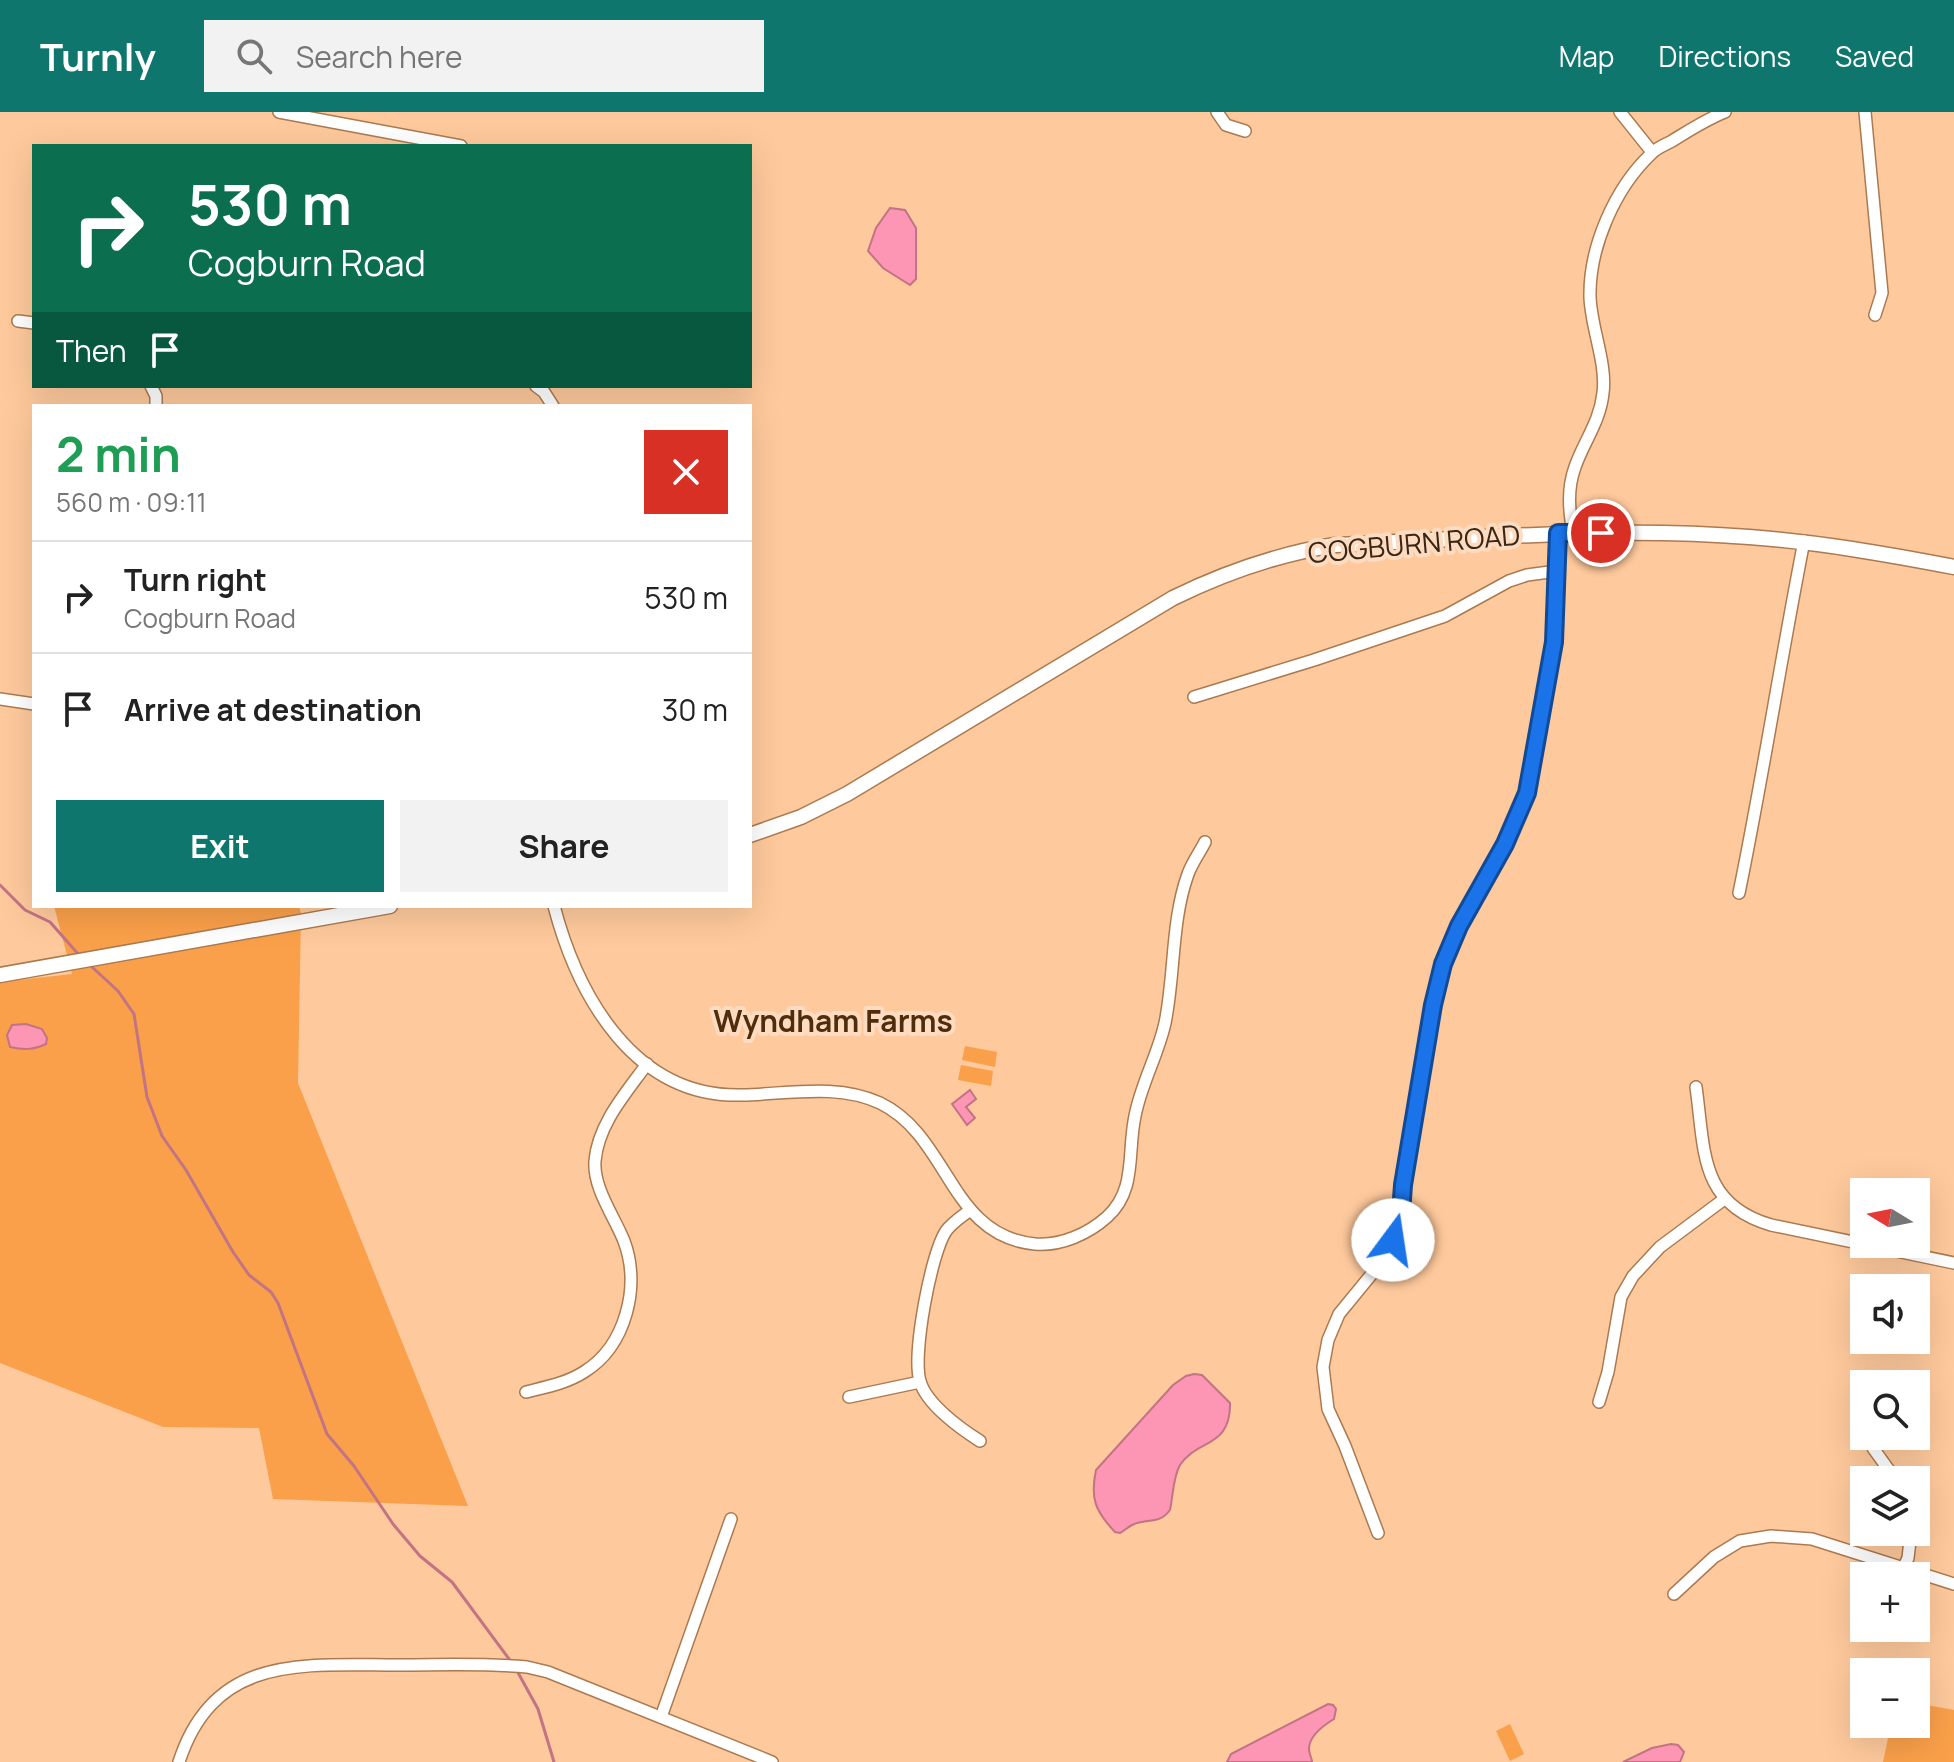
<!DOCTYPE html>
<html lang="en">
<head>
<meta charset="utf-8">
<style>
  body { margin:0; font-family:Manrope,sans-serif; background:#f2f2f2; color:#222; height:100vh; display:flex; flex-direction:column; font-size:30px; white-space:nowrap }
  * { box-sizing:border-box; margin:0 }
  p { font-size:26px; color:#767676 }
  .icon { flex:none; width:44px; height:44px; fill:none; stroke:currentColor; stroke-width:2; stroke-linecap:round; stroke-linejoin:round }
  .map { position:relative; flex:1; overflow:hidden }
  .details { position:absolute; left:32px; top:292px; width:720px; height:504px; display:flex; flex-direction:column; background:#fff; border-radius:0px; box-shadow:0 8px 32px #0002 }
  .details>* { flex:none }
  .guide { position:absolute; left:32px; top:32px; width:720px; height:244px; border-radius:0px; box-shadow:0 8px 32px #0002; background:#0b6e4f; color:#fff; overflow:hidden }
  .needle { width:52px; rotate:280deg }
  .buttons { position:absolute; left:1850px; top:1066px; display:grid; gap:16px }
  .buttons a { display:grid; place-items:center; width:80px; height:80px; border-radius:0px; background:#fff; box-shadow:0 8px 32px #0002; font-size:40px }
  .pin { position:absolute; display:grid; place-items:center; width:68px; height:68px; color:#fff; margin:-34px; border:4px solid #fff; border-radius:50%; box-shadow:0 2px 8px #0007 }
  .me { position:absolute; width:88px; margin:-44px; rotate:14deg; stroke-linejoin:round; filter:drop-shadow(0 0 6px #0008) }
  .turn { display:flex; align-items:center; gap:28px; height:168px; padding:0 24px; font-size:36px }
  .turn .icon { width:104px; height:104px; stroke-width:2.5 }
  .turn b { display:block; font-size:56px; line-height:68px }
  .then { display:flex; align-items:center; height:76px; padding:0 24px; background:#0003; gap:16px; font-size:30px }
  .round { display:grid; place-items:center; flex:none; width:84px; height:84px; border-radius:0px; background:#f2f2f2 }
  .overview { display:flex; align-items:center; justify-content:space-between; height:136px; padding:0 24px }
  h1 { font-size:48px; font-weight:700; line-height:60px; color:#1e9e55 }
  .primary-button { display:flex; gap:16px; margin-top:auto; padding:16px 24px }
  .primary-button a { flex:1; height:92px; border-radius:0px; background:#0f766e; color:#fff; font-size:32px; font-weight:700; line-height:92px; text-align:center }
  .primary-button a+a { background:#f2f2f2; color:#222 }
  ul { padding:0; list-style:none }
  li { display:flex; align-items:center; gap:24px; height:112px; padding:0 24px; border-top:2px solid #e0e0e0 }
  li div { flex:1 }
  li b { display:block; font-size:30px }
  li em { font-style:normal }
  header { display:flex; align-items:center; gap:48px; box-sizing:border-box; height:112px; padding:0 40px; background:#0f766e; color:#fff }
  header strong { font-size:38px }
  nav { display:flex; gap:44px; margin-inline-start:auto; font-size:28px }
  .search { width:560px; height:72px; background:#f2f2f2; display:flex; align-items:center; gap:20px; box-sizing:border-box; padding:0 28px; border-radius:0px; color:#767676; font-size:30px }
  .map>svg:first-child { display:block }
  .green { fill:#faa04a }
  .water { fill:#fd95b4; stroke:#c27484; stroke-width:2 }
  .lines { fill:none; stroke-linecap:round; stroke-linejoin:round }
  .stream { stroke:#c27484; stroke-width:3 }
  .minor-casing { stroke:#ab7a50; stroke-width:14 }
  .tertiary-casing { stroke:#ab7a50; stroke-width:17 }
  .minor { stroke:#fff; stroke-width:11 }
  .tertiary { stroke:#fff; stroke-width:14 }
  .route-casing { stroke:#114b97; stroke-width:20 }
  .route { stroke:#1a73e8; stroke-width:14 }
  .labels { text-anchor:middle; stroke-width:8; stroke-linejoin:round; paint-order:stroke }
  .street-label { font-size:28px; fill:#3a2614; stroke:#fcdbc1 }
  .neighbourhood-label { font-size:30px; font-weight:bold; fill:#4f2d0b; stroke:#fcdbc1 }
</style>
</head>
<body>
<header>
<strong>Turnly</strong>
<div class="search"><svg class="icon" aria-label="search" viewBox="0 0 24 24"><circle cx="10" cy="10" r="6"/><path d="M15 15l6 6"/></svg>Search here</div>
<nav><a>Map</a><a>Directions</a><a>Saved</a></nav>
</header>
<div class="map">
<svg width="1954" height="1650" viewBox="0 0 1954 1650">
  <rect width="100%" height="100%" fill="#fec99c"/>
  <g class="green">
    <path d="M54,794H299L301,801L298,971L468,1394L273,1387L259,1316L163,1315L0,1251V870L72,862Z"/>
    <path d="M965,934L997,940L995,955L962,948Z"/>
    <path d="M961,953L993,959L991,974L958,968Z"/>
    <path d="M1916,1591L1954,1598V1650H1883L1891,1612H1916Z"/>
    <path d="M1510,1612L1524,1642L1510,1649L1496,1619Z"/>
  </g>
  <g class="water">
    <path d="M890,96L905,98L916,116V167L910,173L883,156L868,139L876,116Z"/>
    <path d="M26,912L42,917L47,926L46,932C33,938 24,938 10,935L7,923L12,913Z"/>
    <path d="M970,978L976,987L966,995L975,1006L967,1013L952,992Z"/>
    <path d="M1194,1262L1202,1263L1230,1291C1231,1336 1197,1327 1180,1353C1173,1365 1173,1384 1170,1398C1159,1413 1147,1406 1132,1413C1128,1415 1124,1419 1120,1421L1115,1420C1095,1399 1090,1386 1096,1358L1173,1273L1186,1264Z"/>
    <path d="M1328,1592L1333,1593L1336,1597L1334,1607C1324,1613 1309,1624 1309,1637C1309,1642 1312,1646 1312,1650H1227L1231,1642Z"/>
    <path d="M1671,1632L1678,1633L1684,1640L1680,1650H1623L1652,1636Z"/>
  </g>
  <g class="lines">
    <g class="stream">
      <path d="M0,773L25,798L50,810L79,843"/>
      <path d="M91,854L118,879L134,902L147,985L162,1024L186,1058L233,1140L249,1163L271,1180L278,1191L327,1322L354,1354L393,1412L420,1444L452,1470L512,1551"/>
      <path d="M516,1557L538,1597L554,1650"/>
    </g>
    <defs>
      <g id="minor">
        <path d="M279,0L461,34"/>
        <path d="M1217,0L1226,13L1245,19"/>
        <path d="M1620,0L1652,40"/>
        <path d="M1865,0L1882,181L1875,203"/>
        <path d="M18,209L34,211"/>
        <path d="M151,274L156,284V294"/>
        <path d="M536,274L544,280L553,294"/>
        <path d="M1573,421C1569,398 1567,377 1575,355C1584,329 1600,310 1603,281C1607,251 1591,216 1590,185C1589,135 1615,76 1651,42C1656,36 1665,33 1672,29C1690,18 1705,8 1725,0"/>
        <path d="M1194,585L1314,548L1445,504L1509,469L1527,463L1557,459"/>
        <path d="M0,587L34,592"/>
        <path d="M1739,781C1763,664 1781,546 1804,429"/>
        <path d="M554,794C578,885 635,987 743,983C788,982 837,971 880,991C950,1025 949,1124 1035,1132C1061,1134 1088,1122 1107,1105C1137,1078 1127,1041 1135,1004C1141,972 1158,943 1165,911C1175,863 1171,809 1188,762C1192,751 1200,740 1205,730"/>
        <path d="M1696,975C1705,1039 1699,1092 1771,1113L1954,1151"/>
        <path d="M969,1099C961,1105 952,1111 946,1119C931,1141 912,1243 920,1269C926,1292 961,1317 980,1329"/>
        <path d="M526,1280C546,1275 567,1271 584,1260C626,1234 641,1174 624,1129C614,1104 593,1076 595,1049C598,1012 626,981 647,952"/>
        <path d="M849,1285L920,1270"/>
        <path d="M1599,1290L1608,1260L1621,1185L1633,1164L1660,1135L1723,1088"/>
        <path d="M1873,1336L1896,1368"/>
        <path d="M1378,1421L1345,1334L1328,1297L1323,1255L1328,1228L1339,1202L1380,1152L1393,1128L1401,1101L1403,1073L1433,893L1443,852L1459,814L1505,732L1527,681L1554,530L1558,421"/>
        <path d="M1903,1457L1908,1446L1911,1420"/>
        <path d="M1674,1482L1714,1445L1740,1429L1771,1424L1812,1427L1954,1472"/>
        <path d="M661,1605L731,1407"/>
        <path d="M179,1650C214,1541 305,1553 398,1553C441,1553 485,1551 527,1555L548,1560L772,1650"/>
      </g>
      <g id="tertiary">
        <path d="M750,723L801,705L847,682L1173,486C1224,461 1278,442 1335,433C1473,427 1611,414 1749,425C1818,430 1886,442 1954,455"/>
        <path d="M0,863L390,794"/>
      </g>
    </defs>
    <use href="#minor" class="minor-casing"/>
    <use href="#tertiary" class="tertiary-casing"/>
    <use href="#minor" class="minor"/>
    <use href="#tertiary" class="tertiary"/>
  </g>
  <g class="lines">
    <defs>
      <path id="route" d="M1393,1128L1401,1101L1403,1073L1433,893L1443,852L1459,814L1505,732L1527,681L1554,530L1558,421H1601"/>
    </defs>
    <use href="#route" class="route-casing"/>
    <use href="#route" class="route"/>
  </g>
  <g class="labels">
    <g class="street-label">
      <text transform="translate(1414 432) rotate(-5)" y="10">COGBURN ROAD</text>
    </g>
    <g class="neighbourhood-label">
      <text x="833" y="920">Wyndham Farms</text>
    </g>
  </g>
</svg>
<div class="buttons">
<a><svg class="needle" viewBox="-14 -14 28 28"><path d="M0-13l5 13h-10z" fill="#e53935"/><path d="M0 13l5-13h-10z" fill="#767676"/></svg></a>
<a><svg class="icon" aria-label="sound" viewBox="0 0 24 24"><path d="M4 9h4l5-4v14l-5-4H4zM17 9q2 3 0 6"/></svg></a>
<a><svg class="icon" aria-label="search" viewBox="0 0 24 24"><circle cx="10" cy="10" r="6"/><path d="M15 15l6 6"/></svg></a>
<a><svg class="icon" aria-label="layers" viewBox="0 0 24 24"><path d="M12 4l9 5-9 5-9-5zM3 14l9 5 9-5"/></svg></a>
<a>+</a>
<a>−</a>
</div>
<div class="pin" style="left:1601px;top:421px;background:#d93025"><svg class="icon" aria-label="arrive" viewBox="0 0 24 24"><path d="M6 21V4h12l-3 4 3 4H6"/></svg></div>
<svg class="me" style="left:1393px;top:1128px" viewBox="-20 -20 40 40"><circle r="19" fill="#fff"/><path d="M0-13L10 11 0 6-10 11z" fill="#1a73e8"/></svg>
<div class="guide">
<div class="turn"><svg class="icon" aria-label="right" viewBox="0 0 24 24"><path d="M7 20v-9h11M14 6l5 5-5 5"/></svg><div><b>530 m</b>Cogburn Road</div></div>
<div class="then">Then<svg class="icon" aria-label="arrive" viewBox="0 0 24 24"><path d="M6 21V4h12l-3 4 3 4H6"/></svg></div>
</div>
<section class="details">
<div class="overview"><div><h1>2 min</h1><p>560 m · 09:11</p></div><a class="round" style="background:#d93025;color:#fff"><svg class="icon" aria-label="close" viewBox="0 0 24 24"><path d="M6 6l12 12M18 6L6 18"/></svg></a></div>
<ul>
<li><svg class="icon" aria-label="right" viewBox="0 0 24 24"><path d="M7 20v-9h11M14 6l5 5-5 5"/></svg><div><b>Turn right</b><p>Cogburn Road</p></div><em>530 m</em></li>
<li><svg class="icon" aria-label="arrive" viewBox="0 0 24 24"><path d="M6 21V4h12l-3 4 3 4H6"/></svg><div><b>Arrive at destination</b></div><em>30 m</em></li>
</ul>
<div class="primary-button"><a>Exit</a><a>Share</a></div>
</section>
</div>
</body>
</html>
